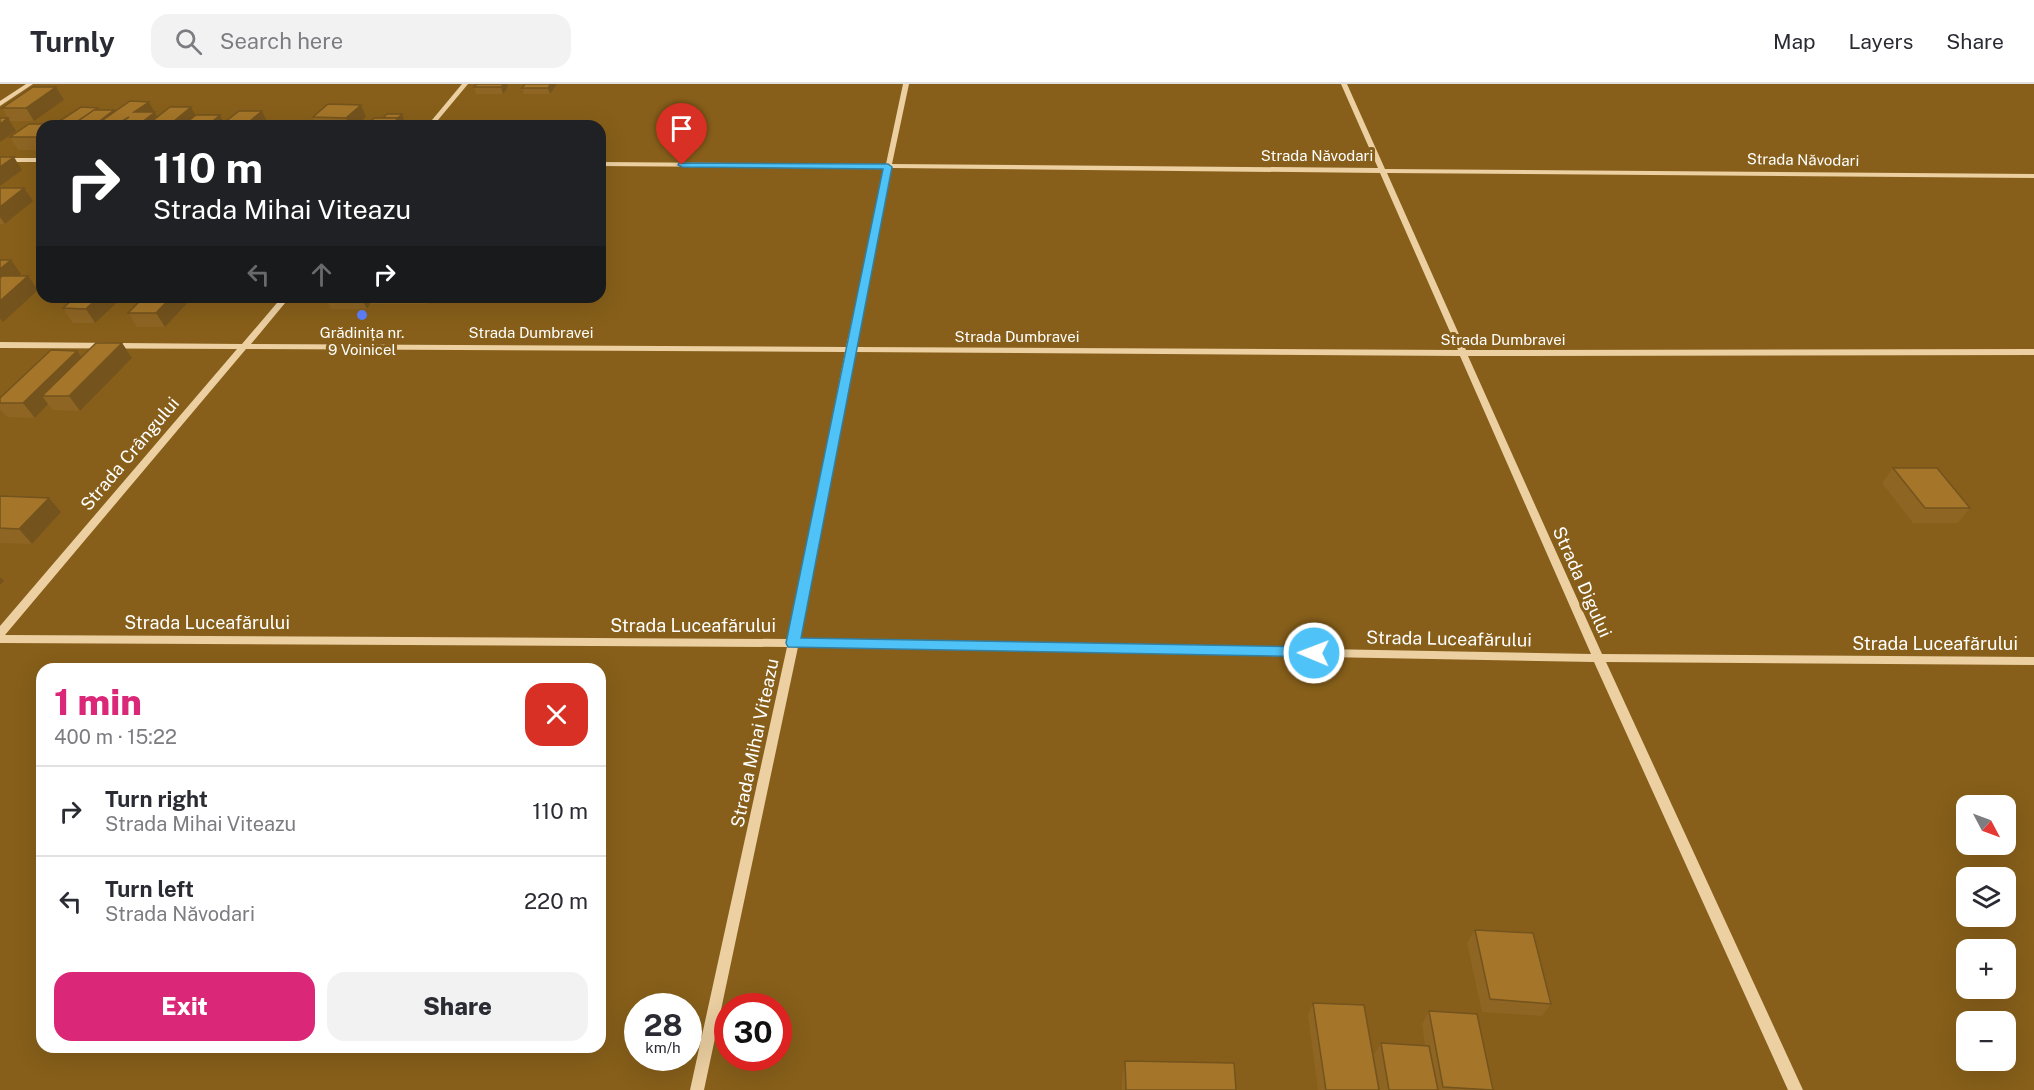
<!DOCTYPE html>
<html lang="en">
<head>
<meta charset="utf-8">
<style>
  body { margin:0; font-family:"Public Sans",sans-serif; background:#f2f2f3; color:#2b2b33; height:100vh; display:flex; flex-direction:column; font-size:22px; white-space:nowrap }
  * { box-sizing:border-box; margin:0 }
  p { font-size:20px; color:#7c7c81 }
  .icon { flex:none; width:33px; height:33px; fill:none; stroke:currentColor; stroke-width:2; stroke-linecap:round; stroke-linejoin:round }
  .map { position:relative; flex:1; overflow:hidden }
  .drawer { position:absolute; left:36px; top:579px; width:570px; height:390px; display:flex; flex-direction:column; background:#fff; border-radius:18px; box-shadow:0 6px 24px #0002 }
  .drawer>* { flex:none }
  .top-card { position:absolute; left:36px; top:36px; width:570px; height:183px; border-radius:18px; box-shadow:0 6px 24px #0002; background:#202124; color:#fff; overflow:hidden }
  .needle { width:39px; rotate:131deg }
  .buttons { position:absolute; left:1956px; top:711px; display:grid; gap:12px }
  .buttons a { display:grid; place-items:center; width:60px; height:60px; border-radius:12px; background:#fff; box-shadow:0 6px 24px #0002; font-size:30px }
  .speed { position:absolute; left:624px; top:909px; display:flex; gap:12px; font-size:30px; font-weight:700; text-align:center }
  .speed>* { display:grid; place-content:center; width:78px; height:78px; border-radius:50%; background:#fff; box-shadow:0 6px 24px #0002; line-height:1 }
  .speed small { font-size:15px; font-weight:400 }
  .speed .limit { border:9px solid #d22; background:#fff; color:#111 }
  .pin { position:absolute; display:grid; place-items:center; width:51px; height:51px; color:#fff; margin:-62px -26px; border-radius:50% 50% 50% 0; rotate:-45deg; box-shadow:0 0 6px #0007 }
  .pin .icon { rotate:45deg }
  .me { position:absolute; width:66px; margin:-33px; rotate:271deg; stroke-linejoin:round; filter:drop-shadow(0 0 4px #0008) }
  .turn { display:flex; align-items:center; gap:21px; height:126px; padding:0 18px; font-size:27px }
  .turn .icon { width:78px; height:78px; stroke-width:2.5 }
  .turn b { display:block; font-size:42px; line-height:51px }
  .lanes { display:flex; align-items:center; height:57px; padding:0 18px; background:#0003; justify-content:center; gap:30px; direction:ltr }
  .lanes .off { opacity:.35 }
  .round { display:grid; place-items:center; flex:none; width:63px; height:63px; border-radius:18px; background:#f2f2f3 }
  .headline { display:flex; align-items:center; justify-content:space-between; height:102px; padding:0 18px }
  h1 { font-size:36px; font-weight:800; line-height:45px; color:#db2777 }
  .cta { display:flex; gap:12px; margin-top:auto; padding:12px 18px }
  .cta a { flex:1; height:69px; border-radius:18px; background:#db2777; color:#fff; font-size:24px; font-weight:800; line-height:69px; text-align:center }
  .cta a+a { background:#f2f2f3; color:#2b2b33 }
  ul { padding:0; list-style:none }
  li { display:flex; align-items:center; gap:18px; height:90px; padding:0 18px; border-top:2px solid #e1e1e2 }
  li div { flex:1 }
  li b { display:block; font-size:22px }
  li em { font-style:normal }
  header { display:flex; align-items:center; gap:36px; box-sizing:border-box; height:84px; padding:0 30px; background:#fff; border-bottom:2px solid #e1e1e2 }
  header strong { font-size:28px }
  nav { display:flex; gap:33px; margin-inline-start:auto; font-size:21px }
  .search { width:420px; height:54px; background:#f2f2f3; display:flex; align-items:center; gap:15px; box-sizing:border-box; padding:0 21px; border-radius:18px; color:#7c7c81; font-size:22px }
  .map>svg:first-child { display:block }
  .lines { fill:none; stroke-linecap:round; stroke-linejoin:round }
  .minor { fill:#ecd0a2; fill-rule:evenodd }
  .wall { fill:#8e6523 }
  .shaded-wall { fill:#74531d }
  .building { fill:#a57629; stroke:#74531d; stroke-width:1.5 }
  .route { fill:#4fc3f7; stroke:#337fa1; stroke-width:1.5 }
  .poi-dot { fill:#5e81fe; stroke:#875f1a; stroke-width:2 }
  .labels { text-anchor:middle; stroke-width:6; stroke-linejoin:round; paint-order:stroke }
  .far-street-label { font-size:15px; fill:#fff; stroke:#875f1a }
  .far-poi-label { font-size:15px; fill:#fff; stroke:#875f1a }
  .street-label { font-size:18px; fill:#fff; stroke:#875f1a }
</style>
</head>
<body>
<header>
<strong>Turnly</strong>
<div class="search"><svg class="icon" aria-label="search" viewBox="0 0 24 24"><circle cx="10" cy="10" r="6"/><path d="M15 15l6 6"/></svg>Search here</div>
<nav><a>Map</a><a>Layers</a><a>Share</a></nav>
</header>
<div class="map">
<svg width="2034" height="1006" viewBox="0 0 2034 1006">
  <rect width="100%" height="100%" fill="#875f1a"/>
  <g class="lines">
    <g class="minor">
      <path d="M26,0H33L0,22V17Z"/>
      <path d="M462,0H468L433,42H427Z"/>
      <path d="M903,0H909L892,80L1378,84L1341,0H1347L1385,85L2034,90V94L1387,89L1466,266L2034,265V271L1468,272L1602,570L2034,573V581L1606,578L1803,1006H1788L1594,578L798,563L704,1006H690L787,563L0,559V542L237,265L0,264V258L242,260L282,213H290L251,260L846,263L885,84L600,82V78L886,80ZM892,84L1380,89L1458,266L855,263ZM246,265L845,268L788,555L5,551ZM854,268L1460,272L1591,570L799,555Z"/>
      <rect x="0" y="74" width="42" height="4"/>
    </g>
  </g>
  <g class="wall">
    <path d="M525,0H557L550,10H524L522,4Z"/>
    <path d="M56,3L64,16L34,37H10L2,24Z"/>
    <path d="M474,3H508L503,10H476Z"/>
    <path d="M130,17L149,18L158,33L170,23H191L195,31H220L224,39L239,27H262L268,40L266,42H42V66H18L10,53L29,40H59L58,38L81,23L98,24L99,26H114L115,28Z"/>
    <path d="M313,33H366L356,42H317Z"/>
    <path d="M0,104L33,117L5,140H0Z"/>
    <path d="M123,213L95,239H73L63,224Z"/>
    <path d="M144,213H193L165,243H137L128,229Z"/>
    <path d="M325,213H433L428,220H370L367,225H331Z"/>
    <path d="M122,259L132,274L80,327L53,326L48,320L35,334L7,333L0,325V314L77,267L82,273Z"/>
    <path d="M1893,384L1970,424L1958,439H1913L1882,399Z"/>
    <path d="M0,413L61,428L32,460L0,459Z"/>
    <path d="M1475,846L1551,920L1542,932L1482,928L1467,859Z"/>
    <path d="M1313,919L1379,1006H1318L1308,931Z"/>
    <path d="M1429,927L1493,1006H1380L1374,971L1381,959L1425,961L1422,940Z"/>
    <path d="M1125,977L1236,1006H1122V994Z"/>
  </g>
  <g class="shaded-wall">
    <path d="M504,0H507L508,3L503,10L501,3Z"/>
    <path d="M551,0H557L550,10L548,4Z"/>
    <path d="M56,3L64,16L34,37L26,24Z"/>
    <path d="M149,18L162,41L161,42H137L134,28Z"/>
    <path d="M361,21L366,33L356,42H349L346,34Z"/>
    <path d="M191,23L198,36L191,42H168Z"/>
    <path d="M114,26L121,38L129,33L121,42L119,39L100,38L102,42H93Z"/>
    <path d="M262,27L268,40L266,42H244Z"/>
    <path d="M402,30L404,36L401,40V42H391Z"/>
    <path d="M220,31L225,42H207Z"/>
    <path d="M8,34L16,47L0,58V40Z"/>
    <path d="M14,73L22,86L0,102V83Z"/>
    <path d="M24,104L33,117L5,140L0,133V123Z"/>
    <path d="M11,176L21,190L0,208V185Z"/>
    <path d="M28,192L38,206L3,238L0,234V217Z"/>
    <path d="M98,213H123L95,239L86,225Z"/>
    <path d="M171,213H193L165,243L156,229Z"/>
    <path d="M361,213H367L370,220L367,225Z"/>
    <path d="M425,213H433L428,220Z"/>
    <path d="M122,259L132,274L80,327L69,312Z"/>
    <path d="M77,267L88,281L42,312L48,320L35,334L23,319Z"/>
    <path d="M49,414L61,428L32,460L19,445Z"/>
    <path d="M0,493L4,497L0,501Z"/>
  </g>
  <g class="building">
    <path d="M477,0H504L501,3H474Z"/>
    <path d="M525,0H551L548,4H522Z"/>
    <path d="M33,3H56L26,24H2Z"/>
    <path d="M130,17L149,18L134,28H155L137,42H117L129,33L119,39L100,38Z"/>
    <path d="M328,20L361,21L346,34L313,33Z"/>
    <path d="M81,23L98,24L75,39L58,38Z"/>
    <path d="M170,23H191L168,42H146Z"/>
    <path d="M94,26H114L93,42H71Z"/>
    <path d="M239,27H262L244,42H220Z"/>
    <path d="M387,30H402L398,34H383Z"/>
    <path d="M196,31H220L207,42H182Z"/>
    <path d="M0,34H8L0,40Z"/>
    <path d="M374,34H398L391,42H367Z"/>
    <path d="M456,38H482L479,42H453Z"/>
    <path d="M29,40H59L56,42H42V52L41,53H10Z"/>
    <path d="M0,73H14L0,83Z"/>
    <path d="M0,104H24L0,123Z"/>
    <path d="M0,176H11L0,185Z"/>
    <path d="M2,192H28L0,217V194Z"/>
    <path d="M76,213H98L86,225L63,224Z"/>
    <path d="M144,213H171L156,229H128Z"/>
    <path d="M96,259H122L69,312H42Z"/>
    <path d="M51,266L77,267L23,319H0V314Z"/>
    <path d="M1893,384H1937L1970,424H1925Z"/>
    <path d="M1,412L49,414L19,445L0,444V413Z"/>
    <path d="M1475,846L1533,849L1551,920L1490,915Z"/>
    <path d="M1313,919L1364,921L1379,1006H1326Z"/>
    <path d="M1429,927L1477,930L1493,1006L1443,1003Z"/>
    <path d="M1381,959L1429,962L1438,1006H1389Z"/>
    <path d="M1125,977L1234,979L1236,1006H1126Z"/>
  </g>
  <path class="route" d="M679,79L888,80L892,83L801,554L1314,563L1319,565L1321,569L1319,573L788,563L786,559L883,85L682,83L678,81Z"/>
  <circle class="poi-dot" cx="362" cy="231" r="6"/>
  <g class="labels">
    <g class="far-street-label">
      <text x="1317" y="77">Strada Năvodari</text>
      <text transform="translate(1803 76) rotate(1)" y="5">Strada Năvodari</text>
      <text x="531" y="254">Strada Dumbravei</text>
      <text x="1017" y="258">Strada Dumbravei</text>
      <text x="1503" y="261">Strada Dumbravei</text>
    </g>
    <g class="far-poi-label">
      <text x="362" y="254">Grădinița nr.<tspan x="362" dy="17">9 Voinicel</tspan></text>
    </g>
    <g class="street-label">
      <text transform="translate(130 370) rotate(-50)" y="6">Strada Crângului</text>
      <text transform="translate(1582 498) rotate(66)" y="6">Strada Digului</text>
      <text x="207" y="545">Strada Luceafărului</text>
      <text x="693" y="548">Strada Luceafărului</text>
      <text transform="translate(1449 555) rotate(1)" y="6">Strada Luceafărului</text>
      <text x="1935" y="566">Strada Luceafărului</text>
      <text transform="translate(755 659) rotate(-78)" y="6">Strada Mihai Viteazu</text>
    </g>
  </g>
</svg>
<div class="buttons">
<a><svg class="needle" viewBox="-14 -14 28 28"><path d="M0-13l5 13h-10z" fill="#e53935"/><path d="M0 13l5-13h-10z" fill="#7c7c81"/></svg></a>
<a><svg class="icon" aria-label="layers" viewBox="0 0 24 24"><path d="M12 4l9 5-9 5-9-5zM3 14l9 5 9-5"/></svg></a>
<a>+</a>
<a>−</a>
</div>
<div class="speed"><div>28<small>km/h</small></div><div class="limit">30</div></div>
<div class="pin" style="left:682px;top:81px;background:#d93025"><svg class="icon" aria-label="arrive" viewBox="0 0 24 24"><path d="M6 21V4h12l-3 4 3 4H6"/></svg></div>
<svg class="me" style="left:1314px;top:569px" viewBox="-20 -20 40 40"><circle r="17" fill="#4fc3f7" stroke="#fff" stroke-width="3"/><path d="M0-11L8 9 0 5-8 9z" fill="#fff"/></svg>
<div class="top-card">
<div class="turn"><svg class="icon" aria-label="right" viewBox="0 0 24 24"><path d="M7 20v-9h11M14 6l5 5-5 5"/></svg><div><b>110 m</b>Strada Mihai Viteazu</div></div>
<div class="lanes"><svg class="icon off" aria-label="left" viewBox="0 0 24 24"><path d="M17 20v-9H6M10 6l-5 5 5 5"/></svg><svg class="icon off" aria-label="ahead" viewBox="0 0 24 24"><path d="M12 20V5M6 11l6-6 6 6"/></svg><svg class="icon" aria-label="right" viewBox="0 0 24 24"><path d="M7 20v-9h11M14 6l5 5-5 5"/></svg></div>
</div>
<section class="drawer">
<div class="headline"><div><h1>1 min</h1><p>400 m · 15:22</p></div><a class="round" style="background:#d93025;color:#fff"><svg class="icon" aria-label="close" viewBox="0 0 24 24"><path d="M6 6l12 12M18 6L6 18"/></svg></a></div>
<ul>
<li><svg class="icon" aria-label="right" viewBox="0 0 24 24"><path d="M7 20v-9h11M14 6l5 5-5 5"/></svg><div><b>Turn right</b><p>Strada Mihai Viteazu</p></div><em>110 m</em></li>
<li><svg class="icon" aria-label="left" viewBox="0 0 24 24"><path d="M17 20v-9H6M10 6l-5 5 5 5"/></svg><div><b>Turn left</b><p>Strada Năvodari</p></div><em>220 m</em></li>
</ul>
<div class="cta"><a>Exit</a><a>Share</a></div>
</section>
</div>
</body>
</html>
